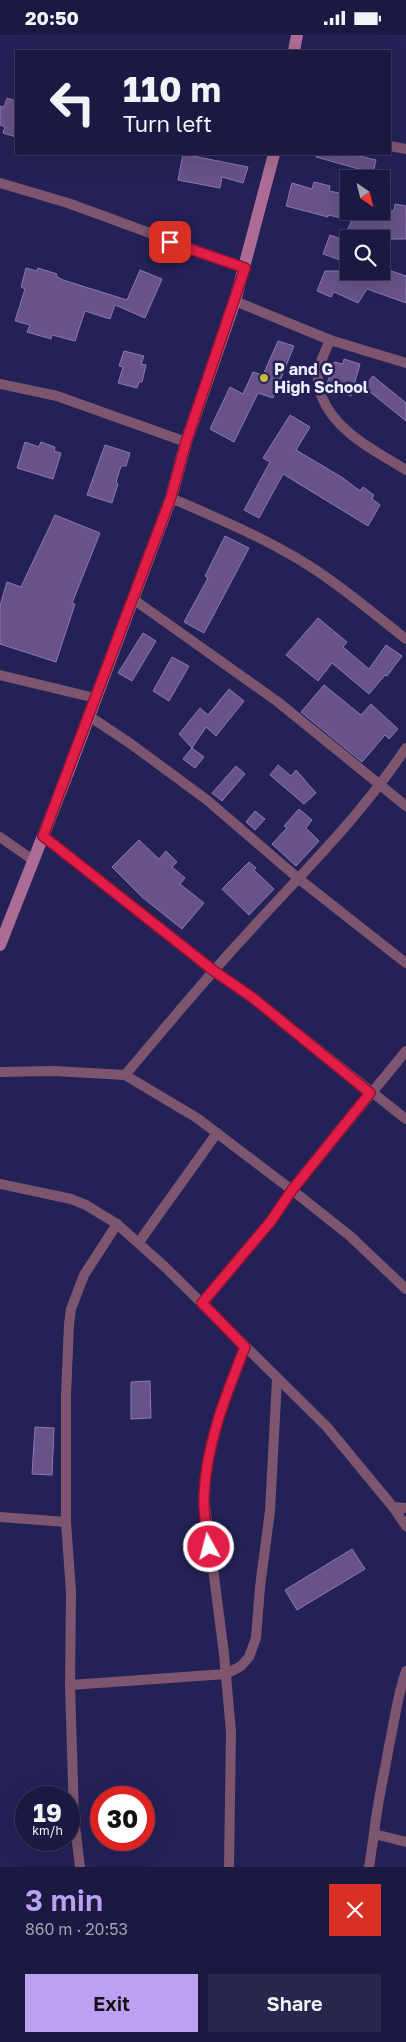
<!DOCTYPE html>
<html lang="en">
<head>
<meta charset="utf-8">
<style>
  body { margin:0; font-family:"Golos Text",sans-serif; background:#28264c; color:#f1f3f6; height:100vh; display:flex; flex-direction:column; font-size:19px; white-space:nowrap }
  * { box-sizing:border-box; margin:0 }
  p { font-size:16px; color:#a0a0b1 }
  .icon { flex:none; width:28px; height:28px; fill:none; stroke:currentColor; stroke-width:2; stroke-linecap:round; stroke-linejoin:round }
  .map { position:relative; height:1832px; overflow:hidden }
  .panel { display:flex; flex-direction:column; background:#1b1941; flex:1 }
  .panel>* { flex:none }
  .guide { position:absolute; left:15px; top:15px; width:376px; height:105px; border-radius:0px; box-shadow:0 5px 20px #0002,0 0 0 1px #39385a; background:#1b1941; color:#f1f3f6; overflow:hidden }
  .needle { width:32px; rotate:145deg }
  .buttons { position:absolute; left:340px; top:135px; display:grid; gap:10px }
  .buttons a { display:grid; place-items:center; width:50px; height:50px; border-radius:0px; background:#1b1941; box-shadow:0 5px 20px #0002,0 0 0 1px #39385a; font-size:25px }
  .speed { position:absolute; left:15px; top:1751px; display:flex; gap:10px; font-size:25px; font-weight:700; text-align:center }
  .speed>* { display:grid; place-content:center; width:65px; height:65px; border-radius:50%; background:#1b1941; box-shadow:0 5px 20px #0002,0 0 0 1px #39385a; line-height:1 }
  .speed small { font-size:12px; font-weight:400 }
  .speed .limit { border:8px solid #d22; background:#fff; color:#111 }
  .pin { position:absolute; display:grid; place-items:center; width:42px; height:42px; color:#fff; margin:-21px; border-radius:10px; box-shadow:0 2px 8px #0006 }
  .me { position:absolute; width:55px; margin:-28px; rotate:353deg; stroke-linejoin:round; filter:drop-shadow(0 0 4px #0008) }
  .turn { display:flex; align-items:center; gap:18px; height:105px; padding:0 25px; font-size:22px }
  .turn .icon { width:65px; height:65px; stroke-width:2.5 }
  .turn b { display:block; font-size:35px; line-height:42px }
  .round { display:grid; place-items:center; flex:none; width:52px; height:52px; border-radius:0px; background:#28264c }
  .head { display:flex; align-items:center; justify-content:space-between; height:85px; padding:0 25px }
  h1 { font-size:30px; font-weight:600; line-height:38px; color:#bca0f2 }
  .action { display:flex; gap:10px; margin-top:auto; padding:10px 25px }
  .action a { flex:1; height:58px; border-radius:0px; background:#bca0f2; color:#111; font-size:20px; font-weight:600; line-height:58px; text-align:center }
  .action a+a { background:#28264c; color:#f1f3f6 }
  .status { display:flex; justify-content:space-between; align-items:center; height:35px; padding:0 25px; background:#1b1941; direction:ltr }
  .status svg { height:14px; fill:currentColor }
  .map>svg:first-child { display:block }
  .building { fill:#675387; stroke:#8e76b4 }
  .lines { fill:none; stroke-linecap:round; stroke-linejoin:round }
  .street { stroke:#7d556f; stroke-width:10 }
  .secondary { stroke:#ac6c95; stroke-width:12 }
  .route-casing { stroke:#92132f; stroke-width:12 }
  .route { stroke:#e11d48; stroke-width:9 }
  .poi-dot { fill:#cbba39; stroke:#242157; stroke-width:2 }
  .labels { text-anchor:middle; stroke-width:5; stroke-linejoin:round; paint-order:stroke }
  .poi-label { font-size:16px; font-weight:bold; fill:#ecedfb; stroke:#242157; text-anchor:start }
</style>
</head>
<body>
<div class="status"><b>20:50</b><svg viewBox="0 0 49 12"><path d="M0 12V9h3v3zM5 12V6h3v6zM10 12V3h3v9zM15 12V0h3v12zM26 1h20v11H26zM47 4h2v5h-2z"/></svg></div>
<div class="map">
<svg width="406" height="1832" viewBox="0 0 406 1832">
  <rect width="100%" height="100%" fill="#242157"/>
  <g class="building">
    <path d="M7,63L16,66V102L3,98L5,92L0,90V71L4,72Z"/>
    <path d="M183,119L248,132L243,148L222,142L220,153L178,145Z"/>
    <path d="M316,119H351L376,125L373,138L316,122Z"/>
    <path d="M314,147L330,151L329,156L349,160V176H394L395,169L406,171V204H343L352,185L328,180V182L286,171L292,148L312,154Z"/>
    <path d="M330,200L349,207V228L323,219Z"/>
    <path d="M26,233L37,236L38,233L57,239L56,241L63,245L127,265L140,235L162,244L145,283L115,270L110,284L85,276L75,306L52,300L51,304L27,297L30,290L15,286L25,254L21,252Z"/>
    <path d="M383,233L406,241V268L367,254L358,268L334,257L331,262L317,256L325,236H383Z"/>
    <path d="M278,306L294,311L273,363L258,358L234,407L210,394L230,352L243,359L253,337L263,340Z"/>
    <path d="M124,316L144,321L141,329L146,330L142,347H139L137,353L118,348L123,332L119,331Z"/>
    <path d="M344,324L360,329L351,361L326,352L334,327L343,329Z"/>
    <path d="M373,341L406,368V386L364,352Z"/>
    <path d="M290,380L310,392L296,415L343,443L360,456L363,452L374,460L372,464L380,470L368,491L283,439L259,483L244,475L270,427L263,423Z"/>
    <path d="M25,407L39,412L41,407L55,412L54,416L61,418L53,444L17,433Z"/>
    <path d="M105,410L130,418L126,431H121L116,447L118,449L112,468L87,460Z"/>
    <path d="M55,480L100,498L72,568L75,569L56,627L0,609V571L7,547L21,552Z"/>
    <path d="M225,501L249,513L204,598L184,587L208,543L205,541Z"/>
    <path d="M318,583L347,607L343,612L369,634L386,610L402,621L387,641L385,640L369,659L332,628L318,646L286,620Z"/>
    <path d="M143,598L156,606L132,646L118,638Z"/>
    <path d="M172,622L189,631L169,666L153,656Z"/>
    <path d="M324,650L361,680L371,669L398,694L389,704L385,700L362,727L301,677Z"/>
    <path d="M229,654L244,666L216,701L206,692L192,713L179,699L200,673L208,680Z"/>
    <path d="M192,713L204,722L195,733L183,724Z"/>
    <path d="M278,730L291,741L296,735L316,758L304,769L270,740Z"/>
    <path d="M236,731L245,739L222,766L212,758Z"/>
    <path d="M299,774L312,785L306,793L319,806L296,831L272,809L287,793L284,791Z"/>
    <path d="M255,776L265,784L255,795L246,787Z"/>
    <path d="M139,805L159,824L166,816L177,827L172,832L185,843L180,849L204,868L182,894L142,862L112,832Z"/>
    <path d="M249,827L256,833L254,835L274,854L249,880L222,854Z"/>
    <path d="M150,1346L151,1383L131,1384V1347Z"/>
    <path d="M35,1392L54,1393L52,1440L32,1439Z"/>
    <path d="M352,1514L365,1534L297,1575L285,1555Z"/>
  </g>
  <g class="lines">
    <g class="street">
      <path d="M390,111L406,114"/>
      <path d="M0,148L68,168L245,233"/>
      <path d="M235,266L330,305L406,328"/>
      <path d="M330,305C326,315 320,326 318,337C317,344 319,353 321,360C335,397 374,415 406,435"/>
      <path d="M0,349L57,361L186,407"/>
      <path d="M171,463C217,483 265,503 308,530C343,552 374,579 406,604"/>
      <path d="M133,564L278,667L406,771"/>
      <path d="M0,640L95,663"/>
      <path d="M89,681L131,709L207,765L299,844L406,928"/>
      <path d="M43,801L215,936L253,963L406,1084"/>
      <path d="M0,802L33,825"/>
      <path d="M0,1037L54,1036L125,1040L197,1083L292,1155L350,1201L406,1254"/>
      <path d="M125,1040C165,993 204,945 246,900C301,839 360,782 406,713"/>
      <path d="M0,1149L71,1164L86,1170L117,1189L165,1232L327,1392L393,1472L406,1473"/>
      <path d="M139,1207L217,1098"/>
      <path d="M203,1268L271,1186L292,1155L406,1016"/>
      <path d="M393,1472L406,1491"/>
      <path d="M0,1482L66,1487"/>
      <path d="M70,1650L226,1639L241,1631L249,1622L256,1603L260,1552L270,1476L277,1344"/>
      <path d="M374,1799C377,1769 384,1741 389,1711C395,1684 397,1662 406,1636"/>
      <path d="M80,1832L74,1782L70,1650L71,1557L66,1487V1361L69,1289L71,1274L84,1240L117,1189"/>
      <path d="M229,1832L231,1697L224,1619L204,1463L207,1430L221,1374L245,1312"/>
      <path d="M369,1832L374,1799L406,1807"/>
    </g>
    <g class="secondary">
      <path d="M294,16L297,0"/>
      <path d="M0,910L69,735L171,463L186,407L235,266L274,119"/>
    </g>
  </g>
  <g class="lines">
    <defs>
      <path id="route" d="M170,207L245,233L186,407L171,462L43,801L214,936L253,963L370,1058L292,1155L271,1186L202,1268L245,1312C226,1360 206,1409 204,1461C203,1478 207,1496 209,1512"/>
    </defs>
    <use href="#route" class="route-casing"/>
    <use href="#route" class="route"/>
  </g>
  <circle class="poi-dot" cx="264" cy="343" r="5"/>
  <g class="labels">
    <g class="poi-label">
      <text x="274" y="340">P and G<tspan x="274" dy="18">High School</tspan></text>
    </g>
  </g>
</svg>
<div class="buttons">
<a><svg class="needle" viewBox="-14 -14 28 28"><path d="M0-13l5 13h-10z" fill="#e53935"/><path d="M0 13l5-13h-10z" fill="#a0a0b1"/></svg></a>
<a><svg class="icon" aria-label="search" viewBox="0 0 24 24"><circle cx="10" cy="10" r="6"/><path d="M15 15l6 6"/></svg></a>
</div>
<div class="speed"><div>19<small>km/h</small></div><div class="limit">30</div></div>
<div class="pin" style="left:170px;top:207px;background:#d93025"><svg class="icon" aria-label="arrive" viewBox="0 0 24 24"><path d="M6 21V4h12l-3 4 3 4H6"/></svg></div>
<svg class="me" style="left:209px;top:1512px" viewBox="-20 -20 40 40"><circle r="17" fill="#e11d48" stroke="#fff" stroke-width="3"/><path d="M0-11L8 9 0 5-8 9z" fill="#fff"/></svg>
<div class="guide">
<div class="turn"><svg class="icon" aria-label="left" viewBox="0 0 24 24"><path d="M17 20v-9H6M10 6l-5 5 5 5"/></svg><div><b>110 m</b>Turn left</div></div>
</div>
</div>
<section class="panel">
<div class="head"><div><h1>3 min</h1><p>860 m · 20:53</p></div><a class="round" style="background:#d93025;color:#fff"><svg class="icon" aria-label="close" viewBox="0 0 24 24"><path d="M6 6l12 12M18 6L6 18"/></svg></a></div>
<div class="action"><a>Exit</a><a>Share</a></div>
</section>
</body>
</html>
